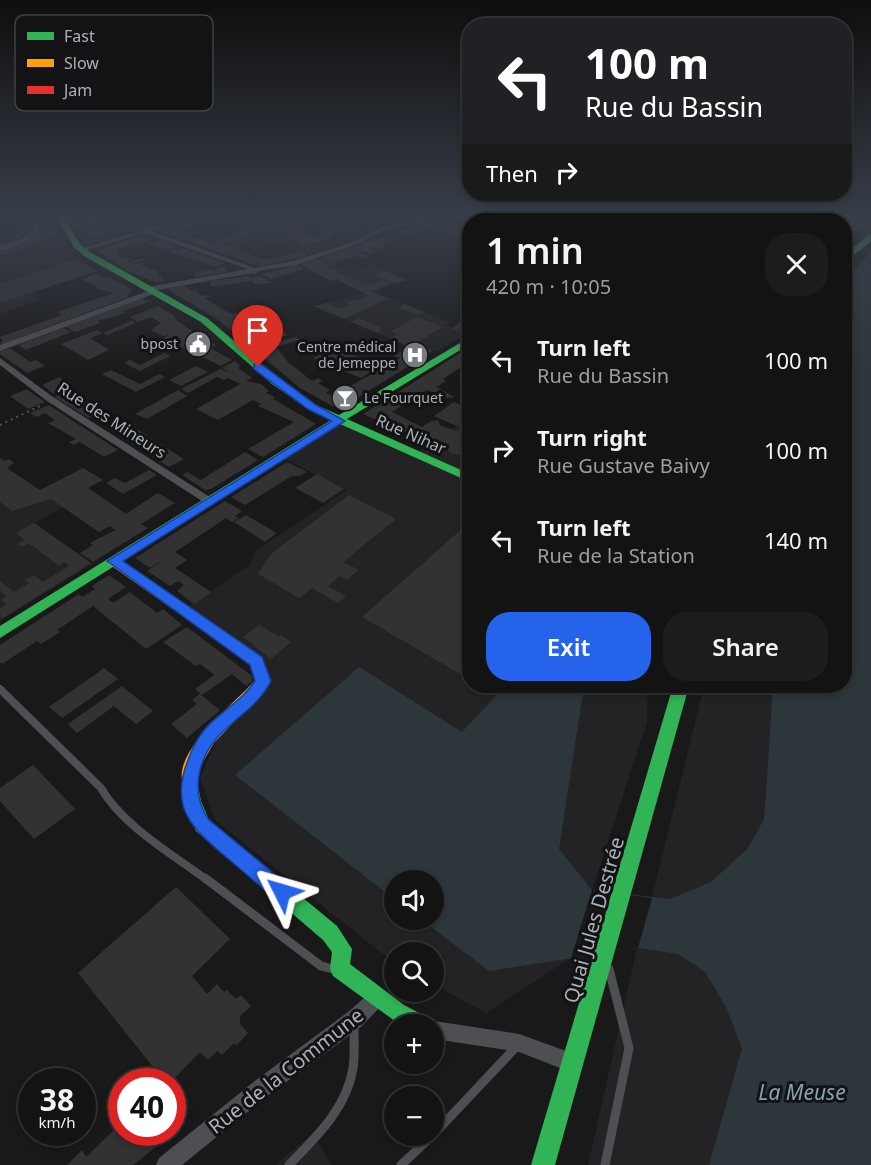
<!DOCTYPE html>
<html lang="en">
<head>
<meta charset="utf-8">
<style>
  body { margin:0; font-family:"Noto Sans",sans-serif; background:#1c1c1c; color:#f1f3f6; height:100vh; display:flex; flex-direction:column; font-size:22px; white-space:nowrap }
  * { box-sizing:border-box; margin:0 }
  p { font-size:20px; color:#9d9ea0 }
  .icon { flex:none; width:33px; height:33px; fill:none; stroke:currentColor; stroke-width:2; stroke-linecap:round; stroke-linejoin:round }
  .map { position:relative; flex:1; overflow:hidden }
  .details { position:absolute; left:462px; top:213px; width:390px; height:480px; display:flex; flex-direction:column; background:#131313; border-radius:24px; box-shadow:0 3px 9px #0003,0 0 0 2px #323233 }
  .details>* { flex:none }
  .hud { position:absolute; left:462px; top:18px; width:390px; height:183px; border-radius:24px; box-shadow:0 3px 9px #0003,0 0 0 2px #323233; background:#202124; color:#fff; overflow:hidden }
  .buttons { position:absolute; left:384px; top:870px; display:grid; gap:12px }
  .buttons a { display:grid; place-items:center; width:60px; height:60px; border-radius:50%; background:#131313; box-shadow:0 3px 9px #0003,0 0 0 2px #323233; font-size:30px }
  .speed { position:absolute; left:18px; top:1068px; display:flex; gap:12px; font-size:30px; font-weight:700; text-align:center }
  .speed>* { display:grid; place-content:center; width:78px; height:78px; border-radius:50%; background:#131313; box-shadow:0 3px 9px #0003,0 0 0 2px #323233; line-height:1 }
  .speed small { font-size:15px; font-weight:400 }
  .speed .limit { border:9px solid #d22; background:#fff; color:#111 }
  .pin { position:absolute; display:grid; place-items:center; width:51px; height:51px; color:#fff; margin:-62px -26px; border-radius:50% 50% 50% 0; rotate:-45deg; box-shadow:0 0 6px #0007 }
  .pin .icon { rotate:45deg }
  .me { position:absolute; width:66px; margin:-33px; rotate:310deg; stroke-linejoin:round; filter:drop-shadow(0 0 4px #0008) }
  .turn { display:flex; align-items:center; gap:21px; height:126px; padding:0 24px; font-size:27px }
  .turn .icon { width:78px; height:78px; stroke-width:2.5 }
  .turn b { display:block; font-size:42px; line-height:51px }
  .then { display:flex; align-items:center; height:57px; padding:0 24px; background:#0003; gap:12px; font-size:22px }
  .round { display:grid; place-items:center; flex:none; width:63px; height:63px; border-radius:24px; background:#1c1c1c }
  .overview { display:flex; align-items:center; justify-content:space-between; height:102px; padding:0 24px }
  h1 { font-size:36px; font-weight:600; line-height:45px }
  .cta { display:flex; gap:12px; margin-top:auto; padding:12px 24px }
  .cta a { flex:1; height:69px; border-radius:24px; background:#2563eb; color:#fff; font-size:24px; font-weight:600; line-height:69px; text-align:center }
  .cta a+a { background:#1c1c1c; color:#f1f3f6 }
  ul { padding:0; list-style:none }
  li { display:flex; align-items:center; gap:18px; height:90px; padding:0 24px }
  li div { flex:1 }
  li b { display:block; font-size:22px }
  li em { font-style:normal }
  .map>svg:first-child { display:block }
  .built { fill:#232325; fill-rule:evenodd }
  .water { fill:#2c363b }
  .pier { fill:#191919 }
  .building { fill:#323233 }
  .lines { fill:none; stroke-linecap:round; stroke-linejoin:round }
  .path { stroke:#4f5053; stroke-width:2; stroke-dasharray:2 4; stroke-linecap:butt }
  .lane-far1 { stroke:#4d4f52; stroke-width:8 }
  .lane { stroke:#4d4f52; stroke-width:9 }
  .street { fill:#4d4f52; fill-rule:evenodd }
  .fast { fill:#30b455; fill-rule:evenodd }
  .slow { fill:#ff9f0a; fill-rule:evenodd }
  .jam { fill:#e5322d; fill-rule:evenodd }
  .route { fill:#2563eb; stroke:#184099; stroke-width:1.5 }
  .labels { text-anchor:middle; stroke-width:6; stroke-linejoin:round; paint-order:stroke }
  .far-poi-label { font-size:14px; fill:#aab1b9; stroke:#131315; text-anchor:end }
  .street-label { font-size:16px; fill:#aab1b9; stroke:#131315 }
  .near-street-label { font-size:20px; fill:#aab1b9; stroke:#131315 }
  .near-water-label { font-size:21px; font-style:italic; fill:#82a5b4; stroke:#131315 }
  .key { fill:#131315; stroke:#404246; stroke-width:1.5 }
  .key-label { font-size:16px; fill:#aab1b9 }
</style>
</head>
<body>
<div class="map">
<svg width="871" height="1165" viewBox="0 0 871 1165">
  <rect width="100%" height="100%" fill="#191919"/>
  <g class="built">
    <path d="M110,217H182L93,244H86L77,231L80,226Z"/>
    <path d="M53,218L70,253L77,259L62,265L81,276L33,292L41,299L0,314V251L27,241L41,226L43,220Z"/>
    <path d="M280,218L289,222L324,250L310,254L295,241L272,243L255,238L222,253L205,247L262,221Z"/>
    <path d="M320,257L351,272L372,264L410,280L383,287L376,293L450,322L446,325L466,334L436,352L418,345L413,348L314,306L363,293L336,279L331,281L299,264Z"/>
    <path d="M469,417L470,686H648L647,722L592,890L652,897L704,686H773L764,819L742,1048L709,1165H588L637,948L571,958L486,1013L434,985V952H394V963L215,820L200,778L217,740L263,681L257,661L184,610L251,564L255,551L347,490L280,457L340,421L415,454ZM394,880H434V920H394Z"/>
    <path d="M0,463L63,507L35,523L92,564L0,621Z"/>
    <path d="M313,1134L332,1165H275Z"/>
  </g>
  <path class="water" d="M871,252V1165H709L742,1048L726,1007L705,972L678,954L638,948L489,971L422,920H434V880H394V899L235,775L359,667L462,732L505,686H584L559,849L592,890L670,899L711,882L748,848L764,819L773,686H844L845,280Z"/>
  <path class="pier" d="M592,890L652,898L638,948L571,958Z"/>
  <g class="building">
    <path d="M19,217L26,220L31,222L20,226L7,221Z"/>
    <path d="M198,217H213L177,231L181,233L192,231L197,233L191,236L214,243L261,222L269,225L224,244L265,260L297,252L294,250L298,249L309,255L261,266L257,265L261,264L259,263L255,265L156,230Z"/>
    <path d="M408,217L411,220L388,223L383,219Z"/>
    <path d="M466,217H487L493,220L478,218L438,225L436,226L440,230L436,231L431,227L425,228L419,230L421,232L418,233L404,236L397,231L417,227L415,224Z"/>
    <path d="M537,217L552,218L579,217L568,220H550L546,218L525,220Z"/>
    <path d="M705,217H753L763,220H715Z"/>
    <path d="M850,217L862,221L851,228L844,226V221Z"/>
    <path d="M108,222L117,230L92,238L83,231Z"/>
    <path d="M287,222L303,235L308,234L314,238L329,235L319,231L322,230L319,228L325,227L330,230L350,225L355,229L330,235L334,238L305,245L279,224Z"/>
    <path d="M25,226H32L14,243L10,242L11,244L0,247V241L5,243L9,242Z"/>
    <path d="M51,226L56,235L44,236L46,237L41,243L0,256V251L22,244L38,229Z"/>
    <path d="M454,228L465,237L455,240L443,229Z"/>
    <path d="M139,235L155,239L117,249L121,253L117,254L124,258L129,257L131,259L126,260L130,262L144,258V260L128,265L146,262V263L140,265L160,272L157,273L165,281L155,282L126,270L97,251Z"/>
    <path d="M381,237L392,241L379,245L385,248L382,250L372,246L367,248L375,252L371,253L351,248Z"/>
    <path d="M158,240L176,246L166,250L148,244Z"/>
    <path d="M181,248L208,257L225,263L216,267L170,252Z"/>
    <path d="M350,248L368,256L362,259L355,256L343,260L340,259L334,264L322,258Z"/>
    <path d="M77,259L97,271L0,303V284Z"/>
    <path d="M316,259L330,266L325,267L368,285L383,280L391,284L371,291L388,298L344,319L314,306L327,303L341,309L350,305L346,303L353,300L357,301L369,296L336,279L331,281L300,264Z"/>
    <path d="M297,265L304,269L271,279L261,274Z"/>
    <path d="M224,267L226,272L195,277L194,272L209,269L210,271L216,270V268Z"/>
    <path d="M384,271L404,280L395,284L373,275Z"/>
    <path d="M96,274L103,278L107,277L132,289L128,297L0,345L3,340L0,337L62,315L57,312L115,293L100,290L95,287L97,286L81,279Z"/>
    <path d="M249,276L250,278L260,276L274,283L254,284L252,281L212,287L210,281Z"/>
    <path d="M184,285L192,291L195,290L202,296L209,295L211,296L205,298L229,313L241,314L258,327L280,321L284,324L265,329L270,333L262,336L283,331L288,335L265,342L272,343L296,337L300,340L276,347L288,362L312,381L318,378L323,381L318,383L330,390L326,393L333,396L400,358L393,356L409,347L389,338L397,334L391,331L417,317L443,327L409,347L417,350L422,347L433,351L341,408H336L300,388L217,319L167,289Z"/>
    <path d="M141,299L152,301L122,311L126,313L98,321L100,323L75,332L66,327Z"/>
    <path d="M405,304L417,309L425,312L417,314L398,308Z"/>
    <path d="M158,306L176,317L174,318L187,328L202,336L205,335L211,341L209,342L216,345L210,348L232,360L221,366L179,346L174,348L169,347L176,344L159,340L170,335L163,336L151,330L161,323L151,317L138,322L130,317Z"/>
    <path d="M358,318L382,328L378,330L382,331L377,333L351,322Z"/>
    <path d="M470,319V329L463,333L452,329L462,320Z"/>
    <path d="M131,321L136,323L107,335L103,333L90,338L109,350L88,360L61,344L97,330L103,333Z"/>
    <path d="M63,328L71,332L26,350L18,345Z"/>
    <path d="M326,344L361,358L381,365L361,378L313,358L319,355L308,350Z"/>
    <path d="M470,347V361L443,379L446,381L436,387L455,397L446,398L427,390L392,412L422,427L431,421L438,420L440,425L456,431L461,428L434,416L454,402L470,409V456L454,454L363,414Z"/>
    <path d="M10,348L30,362L36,360L45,366L27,373L0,354L1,351Z"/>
    <path d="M165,353L170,356L140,371L124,363L130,360L140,365Z"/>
    <path d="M235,361L240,366L238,368L252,378L246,381L261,384L269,391L266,393L275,397L273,399L316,424L263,457L248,449L294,422L258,406L261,404L253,400L218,420L196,409L240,384L228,378L224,380L217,377L188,393L181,389L220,369L228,372H229L222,368Z"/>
    <path d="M196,366L208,372L181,386L169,380Z"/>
    <path d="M111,370L140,384L159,374L165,377L136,392L102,374Z"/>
    <path d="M59,377L67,382L63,384L70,388L54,394L42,385Z"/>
    <path d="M27,389L33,394L45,402L28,409L10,396Z"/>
    <path d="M178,390L187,396L147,419L135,414Z"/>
    <path d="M67,391L93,405L102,411L89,418L54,397Z"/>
    <path d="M49,405L64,415L118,450L104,457L80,442L73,445L69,442L76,439L48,423L55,420L45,413L37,417L30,413Z"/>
    <path d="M124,420L132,425L116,433L108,428Z"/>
    <path d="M137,429L155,441L184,459L169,467L122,437Z"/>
    <path d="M245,452L258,460L211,489L205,490L182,475L187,472L201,480Z"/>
    <path d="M0,458L5,461L9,459L14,463L7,468L40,490L83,468L103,480L88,488L126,514L158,493L175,503L141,524L148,528L93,562L80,553L93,545L90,543L115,530L110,526L99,532L51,499L12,511L0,502Z"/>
    <path d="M287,462L307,472L300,476H292L245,505L231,497Z"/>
    <path d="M149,470L157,475L123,494L106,483L115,478L125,483Z"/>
    <path d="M317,474L344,489L323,503L295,488Z"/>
    <path d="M349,495L396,519L343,562L359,570L347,580L340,576L328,586L346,596L338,603L312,588L299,598L258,574L271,554Z"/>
    <path d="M225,501L242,511L235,516L239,518L232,522L226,518L175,552L187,560L175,568L211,592L194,604L177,591L184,585L178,581L170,586L147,571L165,559L150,568L135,558Z"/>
    <path d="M246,515L277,533L265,542L234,522Z"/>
    <path d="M34,523L91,563L1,619L0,609L7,604L1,600L7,596L0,591V581L14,592L29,583L25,580L34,575L43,582L69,566L64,562L59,566L29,543L22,547L17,544L25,540L16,533Z"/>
    <path d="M463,528L470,531V667L462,675L362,617Z"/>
    <path d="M109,575L126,587L108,599L113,603L130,592L157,613L163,609L182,625L146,649L93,606L57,630L60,632L41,644L37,641L2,664L0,662V645L79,594L82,597L95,589L92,586Z"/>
    <path d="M259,625L279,637L281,635L291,642L271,659L243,637Z"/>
    <path d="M187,627L252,676V681L246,686L232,674L202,695L195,689L214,675L200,664L196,666L163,642Z"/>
    <path d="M104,668L118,679L62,718L49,707Z"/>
    <path d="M122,686L153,711L136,724L114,706L77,733L68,724Z"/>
    <path d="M200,694L220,710L187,738L171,724L197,704L192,700Z"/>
    <path d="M33,765L75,809L34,839L0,801V788Z"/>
    <path d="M176,887L230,939L192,976L207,994L217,984L224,992L227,990L236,999L241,995L251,1006L240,1016V1024L248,1033L237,1045L233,1044L222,1055L217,1051L208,1060L200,1052L171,1082H165L78,973Z"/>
    <path d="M122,1122V1132H172V1127L176,1131L133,1165H67L82,1150L86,1157Z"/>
  </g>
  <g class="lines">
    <path class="path" d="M0,425L40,406"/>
    <path class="lane-far1" d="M0,689L101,788C122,825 172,854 207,880"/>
    <g class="lane">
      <path d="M205,878L321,966L333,969"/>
      <path d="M434,1134L517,1046"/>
      <path d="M289,1165C316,1137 347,1108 353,1068C355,1054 354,1039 354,1025"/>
      <path d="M401,1165L432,1136"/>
      <path d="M605,1165L629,1048L609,969"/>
    </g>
    <g class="street">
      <path d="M35,217H41C42,239 18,246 0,251V247C15,242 35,236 35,217Z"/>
      <path d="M100,217H109L66,230L63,228Z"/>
      <path d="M183,217H192L151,231L255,268L292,261L351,243L381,227L438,217H451L385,230L355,245L296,265L258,271L255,274L252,273L157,290V293L0,351V345L148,291L147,287L248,269L144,233L84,251L78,250Z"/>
      <path d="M492,217H499L504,220H497Z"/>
      <path d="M587,217H598L588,220H578Z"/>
      <path d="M759,217H768L775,220H767Z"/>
      <path d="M871,217V222L844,239V234Z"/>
      <path d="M0,358L53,397L213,499L214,501L213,503H205L47,401L0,365Z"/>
      <path d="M377,989L383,992L386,998L383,1004L362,1026L270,1094L182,1165H156L159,1158L256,1080L348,1012L371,992Z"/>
      <path d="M434,1021L519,1034L580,1056L583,1063L580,1070L573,1073L519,1052L434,1039V1024H427Z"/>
    </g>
    <g class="fast">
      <path d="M57,217H63L80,244L90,252L207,318L280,380L316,405L339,415L470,337V344L347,419L470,474V482L340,424L0,638V626L331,420L308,409L272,384L201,322L84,256L74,247Z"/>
      <path d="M868,235H871V241L844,263V256Z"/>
      <path d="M673,686H689L555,1165H531Z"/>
      <path d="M190,774L196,776L201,801L209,820L337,926L352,949L350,964L404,1005L427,1017L430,1024H399L333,976L330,969L332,952L323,940L196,831L183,801L182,781L184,776Z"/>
    </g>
    <path class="slow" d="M114,557L262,657L271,681L268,685L214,743L201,765L196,786L190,788L184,786C168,754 237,702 255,680L250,664L109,564L107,561Z"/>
    <path class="jam" d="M797,217H807L801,220H793Z"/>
  </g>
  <linearGradient id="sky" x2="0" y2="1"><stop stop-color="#0e0e0e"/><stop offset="0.57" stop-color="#383e49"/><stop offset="1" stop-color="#383e49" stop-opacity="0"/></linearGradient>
  <rect width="871" height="380" fill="url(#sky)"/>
  <path class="route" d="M254,364H261L316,405L345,421L123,561L262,657L271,681C257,708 235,717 217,738C197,761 191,793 208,819L289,886L292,892L289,899L282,902L275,899C259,885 243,871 226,857C192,828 169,808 188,760C192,749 197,738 206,728C221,711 242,701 255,681L250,665L107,561L332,421L308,409L254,369Z"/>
  <defs>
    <symbol id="civic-disc" viewBox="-11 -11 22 22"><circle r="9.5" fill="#777c81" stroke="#131315"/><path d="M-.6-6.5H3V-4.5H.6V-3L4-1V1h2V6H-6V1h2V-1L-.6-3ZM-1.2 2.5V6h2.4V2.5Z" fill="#fff"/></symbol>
    <symbol id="hospital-disc" viewBox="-11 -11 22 22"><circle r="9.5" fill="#777c81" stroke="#131315"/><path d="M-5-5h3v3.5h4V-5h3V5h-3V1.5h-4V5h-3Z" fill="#fff"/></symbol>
    <symbol id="bar-disc" viewBox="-11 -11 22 22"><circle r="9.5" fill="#777c81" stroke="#131315"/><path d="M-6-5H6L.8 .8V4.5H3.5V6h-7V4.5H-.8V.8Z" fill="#fff"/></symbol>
  </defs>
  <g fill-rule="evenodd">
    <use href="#civic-disc" x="183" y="329" width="30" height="30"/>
    <use href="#hospital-disc" x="400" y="340" width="30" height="30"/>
    <use href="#bar-disc" x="330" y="383" width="30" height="30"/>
  </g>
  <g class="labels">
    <g class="far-poi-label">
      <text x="178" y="349">bpost</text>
      <text x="396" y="352">Centre médical<tspan x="396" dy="16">de Jemeppe</tspan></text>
      <text x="364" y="403" text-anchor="start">Le Fourquet</text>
    </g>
    <g class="street-label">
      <text transform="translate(112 420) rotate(33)" y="6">Rue des Mineurs</text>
      <text transform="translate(411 434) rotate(24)" y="6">Rue Nihar</text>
    </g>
    <g class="near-street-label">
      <text transform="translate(594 920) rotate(-74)" y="7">Quai Jules Destrée</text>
      <text transform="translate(286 1071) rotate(-38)" y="7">Rue de la Commune</text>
    </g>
    <g class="near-water-label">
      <text x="802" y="1100">La Meuse</text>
    </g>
  </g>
  <rect x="15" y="15" width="198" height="96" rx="9" class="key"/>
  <rect x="27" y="32" width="27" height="8" fill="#30b455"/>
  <rect x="27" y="59" width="27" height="8" fill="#ff9f0a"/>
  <rect x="27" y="86" width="27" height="8" fill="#e5322d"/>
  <g class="key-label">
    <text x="64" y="42">Fast</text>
    <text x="64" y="69">Slow</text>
    <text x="64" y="96">Jam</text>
  </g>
</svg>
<div class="buttons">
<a><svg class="icon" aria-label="sound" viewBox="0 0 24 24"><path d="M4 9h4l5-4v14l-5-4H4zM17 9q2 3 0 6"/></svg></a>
<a><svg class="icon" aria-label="search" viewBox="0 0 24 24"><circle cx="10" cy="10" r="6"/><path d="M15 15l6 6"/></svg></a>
<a>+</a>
<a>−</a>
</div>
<div class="speed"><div>38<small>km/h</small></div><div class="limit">40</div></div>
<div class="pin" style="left:258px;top:367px;background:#d93025"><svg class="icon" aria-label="arrive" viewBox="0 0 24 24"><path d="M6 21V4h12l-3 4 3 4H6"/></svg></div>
<svg class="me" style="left:282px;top:892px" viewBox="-20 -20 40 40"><path d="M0-17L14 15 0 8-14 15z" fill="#2563eb" stroke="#fff" stroke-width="4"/></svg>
<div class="hud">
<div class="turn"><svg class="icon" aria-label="left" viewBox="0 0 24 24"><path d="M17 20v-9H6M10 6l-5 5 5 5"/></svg><div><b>100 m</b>Rue du Bassin</div></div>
<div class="then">Then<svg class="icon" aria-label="right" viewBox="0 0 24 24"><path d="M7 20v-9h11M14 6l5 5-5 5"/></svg></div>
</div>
<section class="details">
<div class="overview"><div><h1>1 min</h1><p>420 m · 10:05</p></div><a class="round"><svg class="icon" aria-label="close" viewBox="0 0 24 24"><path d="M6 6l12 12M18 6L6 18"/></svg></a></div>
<ul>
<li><svg class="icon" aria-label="left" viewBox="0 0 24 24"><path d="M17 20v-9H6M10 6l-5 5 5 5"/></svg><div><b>Turn left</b><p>Rue du Bassin</p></div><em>100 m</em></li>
<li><svg class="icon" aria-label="right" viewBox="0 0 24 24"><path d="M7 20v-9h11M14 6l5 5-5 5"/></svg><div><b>Turn right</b><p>Rue Gustave Baivy</p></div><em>100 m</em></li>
<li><svg class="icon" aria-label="left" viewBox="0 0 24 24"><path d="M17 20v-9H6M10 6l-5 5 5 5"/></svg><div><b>Turn left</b><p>Rue de la Station</p></div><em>140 m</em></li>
</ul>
<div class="cta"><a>Exit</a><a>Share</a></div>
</section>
</div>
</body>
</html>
